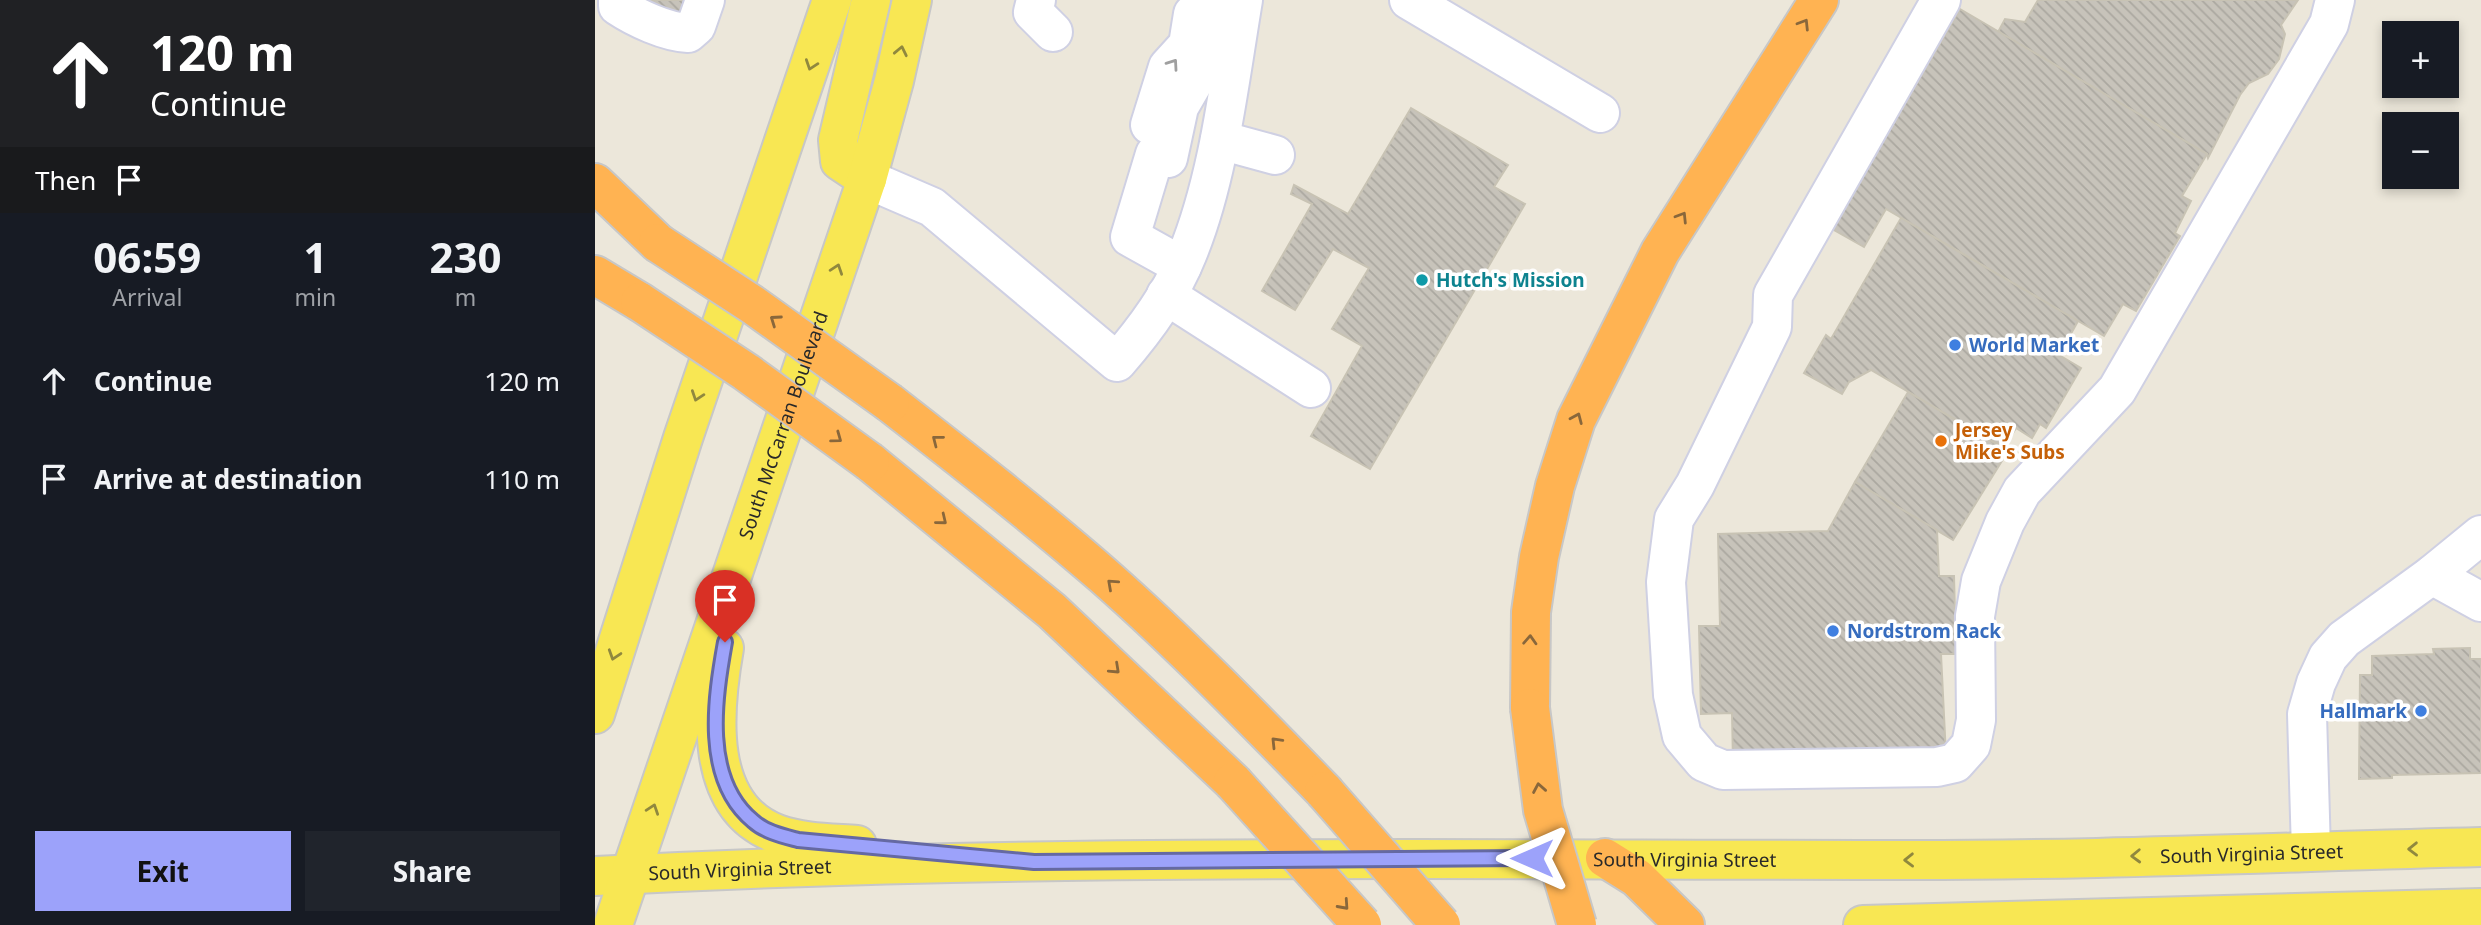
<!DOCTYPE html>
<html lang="en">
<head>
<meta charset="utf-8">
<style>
  body { margin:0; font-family:"Noto Sans",sans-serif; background:#20242c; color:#f1f3f6; height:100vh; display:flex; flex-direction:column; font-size:26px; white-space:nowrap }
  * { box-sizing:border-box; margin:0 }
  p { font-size:23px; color:#9ea1a6 }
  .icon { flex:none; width:38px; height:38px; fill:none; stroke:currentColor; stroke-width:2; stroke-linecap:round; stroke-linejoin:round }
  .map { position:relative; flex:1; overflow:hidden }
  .drawer { display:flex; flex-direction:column; background:#171b24; width:595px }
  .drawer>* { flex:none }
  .guide { background:#202124; color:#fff; overflow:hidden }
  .controls { position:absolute; left:1787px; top:21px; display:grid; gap:14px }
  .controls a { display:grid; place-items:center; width:77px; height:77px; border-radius:0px; background:#171b24; box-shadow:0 4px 10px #0003; font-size:35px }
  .pin { position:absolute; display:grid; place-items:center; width:60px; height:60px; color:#fff; margin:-72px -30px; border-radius:50% 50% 50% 0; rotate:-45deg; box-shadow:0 0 7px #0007 }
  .pin .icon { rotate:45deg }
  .me { position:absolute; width:77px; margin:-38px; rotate:270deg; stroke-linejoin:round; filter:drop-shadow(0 0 5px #0008) }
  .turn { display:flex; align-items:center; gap:24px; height:147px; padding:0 35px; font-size:32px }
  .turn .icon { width:91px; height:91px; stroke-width:2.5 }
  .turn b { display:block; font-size:49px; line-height:60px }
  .then { display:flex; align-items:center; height:66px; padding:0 35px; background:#0003; gap:14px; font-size:26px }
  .eta { display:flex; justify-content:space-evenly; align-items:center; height:119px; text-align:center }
  .eta b { font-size:42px; font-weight:700; line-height:49px }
  .button { display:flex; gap:14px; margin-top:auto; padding:14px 35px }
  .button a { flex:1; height:80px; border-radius:0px; background:#9ca2fa; color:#111; font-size:28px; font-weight:700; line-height:80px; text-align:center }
  .button a+a { background:#20242c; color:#f1f3f6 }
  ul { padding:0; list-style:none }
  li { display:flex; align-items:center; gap:21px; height:98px; padding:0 35px }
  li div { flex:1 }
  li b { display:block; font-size:26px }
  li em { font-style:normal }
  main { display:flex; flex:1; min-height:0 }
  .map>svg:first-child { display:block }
  .building { fill:url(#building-back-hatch); stroke:#c8c3b4; stroke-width:2 }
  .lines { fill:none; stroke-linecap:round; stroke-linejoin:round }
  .minor-casing { stroke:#cfd0e3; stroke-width:42 }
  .major-casing { stroke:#c7c7c7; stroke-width:42 }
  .highway-casing { stroke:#c7c7c7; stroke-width:42 }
  .minor { stroke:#fff; stroke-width:38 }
  .major { stroke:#f8e753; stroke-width:38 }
  .highway { stroke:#ffb352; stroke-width:38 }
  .highway-bridge-casing { stroke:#c7c7c7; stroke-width:42; stroke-linecap:butt }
  .highway-bridge { stroke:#ffb352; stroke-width:38 }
  .oneway { stroke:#89673b }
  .oneway2 { stroke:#90883e }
  .oneway3 { stroke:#9f9f9f }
  .route-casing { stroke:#6569a2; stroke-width:18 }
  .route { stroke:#9ca2fa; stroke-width:12 }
  .culture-dot { fill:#0f9aa8; stroke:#fff; stroke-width:2.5 }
  .shop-dot { fill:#3f7fe0; stroke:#fff; stroke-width:2.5 }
  .food-dot { fill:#e8710a; stroke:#fff; stroke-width:2.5 }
  .labels { text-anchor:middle; stroke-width:7; stroke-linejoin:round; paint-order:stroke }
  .culture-label { font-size:19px; font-weight:bold; fill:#0d838f; stroke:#fff; text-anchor:start }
  .shop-label { font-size:19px; font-weight:bold; fill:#366cbe; stroke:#fff; text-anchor:start }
  .street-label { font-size:19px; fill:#292929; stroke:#fff }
  .food-label { font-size:19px; font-weight:bold; fill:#c56008; stroke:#fff; text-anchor:start }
</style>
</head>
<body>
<main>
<section class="drawer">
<div class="guide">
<div class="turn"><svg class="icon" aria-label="ahead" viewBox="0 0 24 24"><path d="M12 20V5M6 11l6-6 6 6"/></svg><div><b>120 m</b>Continue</div></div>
<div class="then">Then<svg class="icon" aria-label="arrive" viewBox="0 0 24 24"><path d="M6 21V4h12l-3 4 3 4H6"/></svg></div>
</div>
<div class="eta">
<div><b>06:59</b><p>Arrival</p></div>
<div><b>1</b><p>min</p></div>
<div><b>230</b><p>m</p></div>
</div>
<ul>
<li><svg class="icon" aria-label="ahead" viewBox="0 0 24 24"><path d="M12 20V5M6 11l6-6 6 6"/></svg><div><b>Continue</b></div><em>120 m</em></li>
<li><svg class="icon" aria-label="arrive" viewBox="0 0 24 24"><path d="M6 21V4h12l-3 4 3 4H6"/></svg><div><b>Arrive at destination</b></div><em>110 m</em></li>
</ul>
<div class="button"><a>Exit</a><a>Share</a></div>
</section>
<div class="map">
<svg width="1886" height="925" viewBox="0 0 1886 925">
  <defs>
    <pattern id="building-back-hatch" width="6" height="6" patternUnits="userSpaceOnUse" patternTransform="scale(1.75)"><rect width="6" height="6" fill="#c7c3ba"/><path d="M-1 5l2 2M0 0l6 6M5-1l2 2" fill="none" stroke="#aba8a0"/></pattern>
  </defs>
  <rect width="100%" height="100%" fill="#ece7da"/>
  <g class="building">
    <path d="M40,0H100L93,21Z"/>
    <path d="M1443,0H1703L1686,25L1690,34L1684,59L1673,74L1654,83L1645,95L1613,158L1612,154L1403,32L1410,19L1430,22Z"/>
    <path d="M1365,9L1612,154L1587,196L1596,201L1580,233L1585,236L1541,311L1528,304L1509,336L1291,209L1269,247L1237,229Z"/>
    <path d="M816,108L913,165L899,187L930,204L775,469L716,436L767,346L737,329L774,268L738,249L700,310L667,291L717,204L696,194L699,185L753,214Z"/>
    <path d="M1306,218L1483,321L1464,355L1486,368L1451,428L1445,424L1437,438L1421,428L1409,448L1276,370L1254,382L1247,394L1209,373L1231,335L1236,339Z"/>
    <path d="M1313,392L1413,451L1358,540L1260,482Z"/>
    <path d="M1260,482L1342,530L1344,576H1359L1361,654H1346L1351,756L1138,762L1137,713L1106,714L1104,626H1125L1123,534L1233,531Z"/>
    <path d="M1875,648V659H1886V773L1797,775V778L1764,779L1765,675H1777V656L1839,654L1838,649Z"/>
  </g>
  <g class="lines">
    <defs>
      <g id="minor">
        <path d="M23,0V6C41,18 71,32 93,33L101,26L110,0"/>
        <path d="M441,0L438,12L458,32"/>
        <path d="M814,0L1005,113"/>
        <path d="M1346,0L1178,295L1177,327L1100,485L1079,519L1071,582L1078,695L1087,736L1109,762L1128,770L1342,767L1360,763L1376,745L1381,720L1380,616L1386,581L1410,522L1427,491L1522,390L1734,24L1740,0"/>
        <path d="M555,125L573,67L593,45L598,14"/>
        <path d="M625,140L680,155"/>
        <path d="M560,154L535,237L587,266"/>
        <path d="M573,158L584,107L609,64L619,0"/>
        <path d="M272,179L337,207L522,362C550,330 576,295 592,255C624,177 634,83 648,0"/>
        <path d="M571,295L716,388"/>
        <path d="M1837,575L1886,602"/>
        <path d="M1716,851L1712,714L1721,683L1733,657L1749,639L1837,575L1886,535"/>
      </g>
      <g id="major">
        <path d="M272,179L245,161L243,140L276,0"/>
        <path d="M129,648C118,710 108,807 182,834C207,843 236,843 262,845"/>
        <path d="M0,714L88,438L237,0"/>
        <path id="s1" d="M0,876C429,853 859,860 1289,860C1488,861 1687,852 1886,847"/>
        <path id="s2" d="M18,925L272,179L299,81L317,0"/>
        <path d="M1268,925L1886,908"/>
      </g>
      <g id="highway">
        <path d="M0,183L63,243"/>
        <path d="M0,275L45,302"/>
        <path d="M295,403C367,459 440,516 509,576C586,644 657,717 729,791"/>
        <path d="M275,462L457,611L638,782"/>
        <path d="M935,708L936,612L944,557L960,486L981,420L1065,252L1224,0"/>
        <path d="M1010,858L1042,878L1090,925"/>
      </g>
    </defs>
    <use href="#minor" class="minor-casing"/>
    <use href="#major" class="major-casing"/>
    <use href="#highway" class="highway-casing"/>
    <use href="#minor" class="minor"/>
    <use href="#major" class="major"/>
    <use href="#highway" class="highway"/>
    <defs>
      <g id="highway-bridge">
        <path d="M63,243L158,305L295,403"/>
        <path d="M45,302L151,372L275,462"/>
        <path d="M935,708L948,810L982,925"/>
        <path d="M638,782L767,925"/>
        <path d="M729,791L846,925"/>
      </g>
    </defs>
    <use href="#highway-bridge" class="highway-bridge-casing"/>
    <use href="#highway-bridge" class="highway-bridge"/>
  </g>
  <defs><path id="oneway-chevron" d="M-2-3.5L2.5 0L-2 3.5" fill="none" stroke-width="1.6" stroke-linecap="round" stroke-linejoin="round" transform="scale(1.75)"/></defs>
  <g class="oneway">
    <use href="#oneway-chevron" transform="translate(1209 24) rotate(-58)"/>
    <use href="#oneway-chevron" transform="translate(1087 217) rotate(-58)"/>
    <use href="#oneway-chevron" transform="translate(180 320) rotate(-145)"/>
    <use href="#oneway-chevron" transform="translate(982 418) rotate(-67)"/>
    <use href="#oneway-chevron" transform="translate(242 438) rotate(36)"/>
    <use href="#oneway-chevron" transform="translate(342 440) rotate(-142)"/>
    <use href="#oneway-chevron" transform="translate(347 520) rotate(39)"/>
    <use href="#oneway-chevron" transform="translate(517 584) rotate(-138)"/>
    <use href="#oneway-chevron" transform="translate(935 640) rotate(-87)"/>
    <use href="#oneway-chevron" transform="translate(520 669) rotate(43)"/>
    <use href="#oneway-chevron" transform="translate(681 742) rotate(-134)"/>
    <use href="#oneway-chevron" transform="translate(944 788) rotate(-100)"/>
    <use href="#oneway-chevron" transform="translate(749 905) rotate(48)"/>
  </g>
  <g class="oneway2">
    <use href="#oneway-chevron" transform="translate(306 51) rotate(-78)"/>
    <use href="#oneway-chevron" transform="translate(216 65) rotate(109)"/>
    <use href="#oneway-chevron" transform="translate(242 269) rotate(-71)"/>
    <use href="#oneway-chevron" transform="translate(102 396) rotate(109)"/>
    <use href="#oneway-chevron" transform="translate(19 655) rotate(108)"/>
    <use href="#oneway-chevron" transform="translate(58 809) rotate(-71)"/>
    <use href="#oneway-chevron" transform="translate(1818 849) rotate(179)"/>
    <use href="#oneway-chevron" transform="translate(1541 856) rotate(178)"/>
    <use href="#oneway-chevron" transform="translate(1314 860) rotate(179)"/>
  </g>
  <use class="oneway3" href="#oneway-chevron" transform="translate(578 64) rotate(-55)"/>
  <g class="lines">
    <defs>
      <path id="route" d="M130,642C120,698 107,779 158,821C170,832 188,836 203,840L439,862L937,858"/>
    </defs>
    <use href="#route" class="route-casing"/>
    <use href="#route" class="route"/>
  </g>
  <circle class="culture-dot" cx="827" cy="280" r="7"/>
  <g class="shop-dot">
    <circle cx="1360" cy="345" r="7"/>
    <circle cx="1238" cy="631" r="7"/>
    <circle cx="1826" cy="711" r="7"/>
  </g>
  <circle class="food-dot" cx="1346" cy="441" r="7"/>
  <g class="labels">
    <g class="culture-label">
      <text x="841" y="287">Hutch's Mission</text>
    </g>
    <g class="shop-label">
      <text x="1374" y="352">World Market</text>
      <text x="1252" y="638">Nordstrom Rack</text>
      <text x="1812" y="718" text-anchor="end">Hallmark</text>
    </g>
    <g class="street-label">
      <text dy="7" stroke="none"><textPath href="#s2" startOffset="528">South McCarran Boulevard</textPath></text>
      <text dy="7" stroke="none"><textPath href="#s1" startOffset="1657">South Virginia Street</textPath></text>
      <text dy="7" stroke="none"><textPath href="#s1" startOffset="1090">South Virginia Street</textPath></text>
      <text dy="7" stroke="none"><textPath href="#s1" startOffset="145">South Virginia Street</textPath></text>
    </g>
    <g class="food-label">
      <text x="1360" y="437">Jersey<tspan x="1360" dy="22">Mike's Subs</tspan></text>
    </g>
  </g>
</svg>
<div class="controls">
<a>+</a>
<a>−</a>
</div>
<div class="pin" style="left:130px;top:642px;background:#d93025"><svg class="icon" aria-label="arrive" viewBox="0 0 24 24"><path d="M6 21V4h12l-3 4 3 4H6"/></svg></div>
<svg class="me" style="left:937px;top:858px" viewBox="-20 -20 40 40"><path d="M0-17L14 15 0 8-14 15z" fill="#9ca2fa" stroke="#fff" stroke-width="4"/></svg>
</div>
</main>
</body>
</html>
